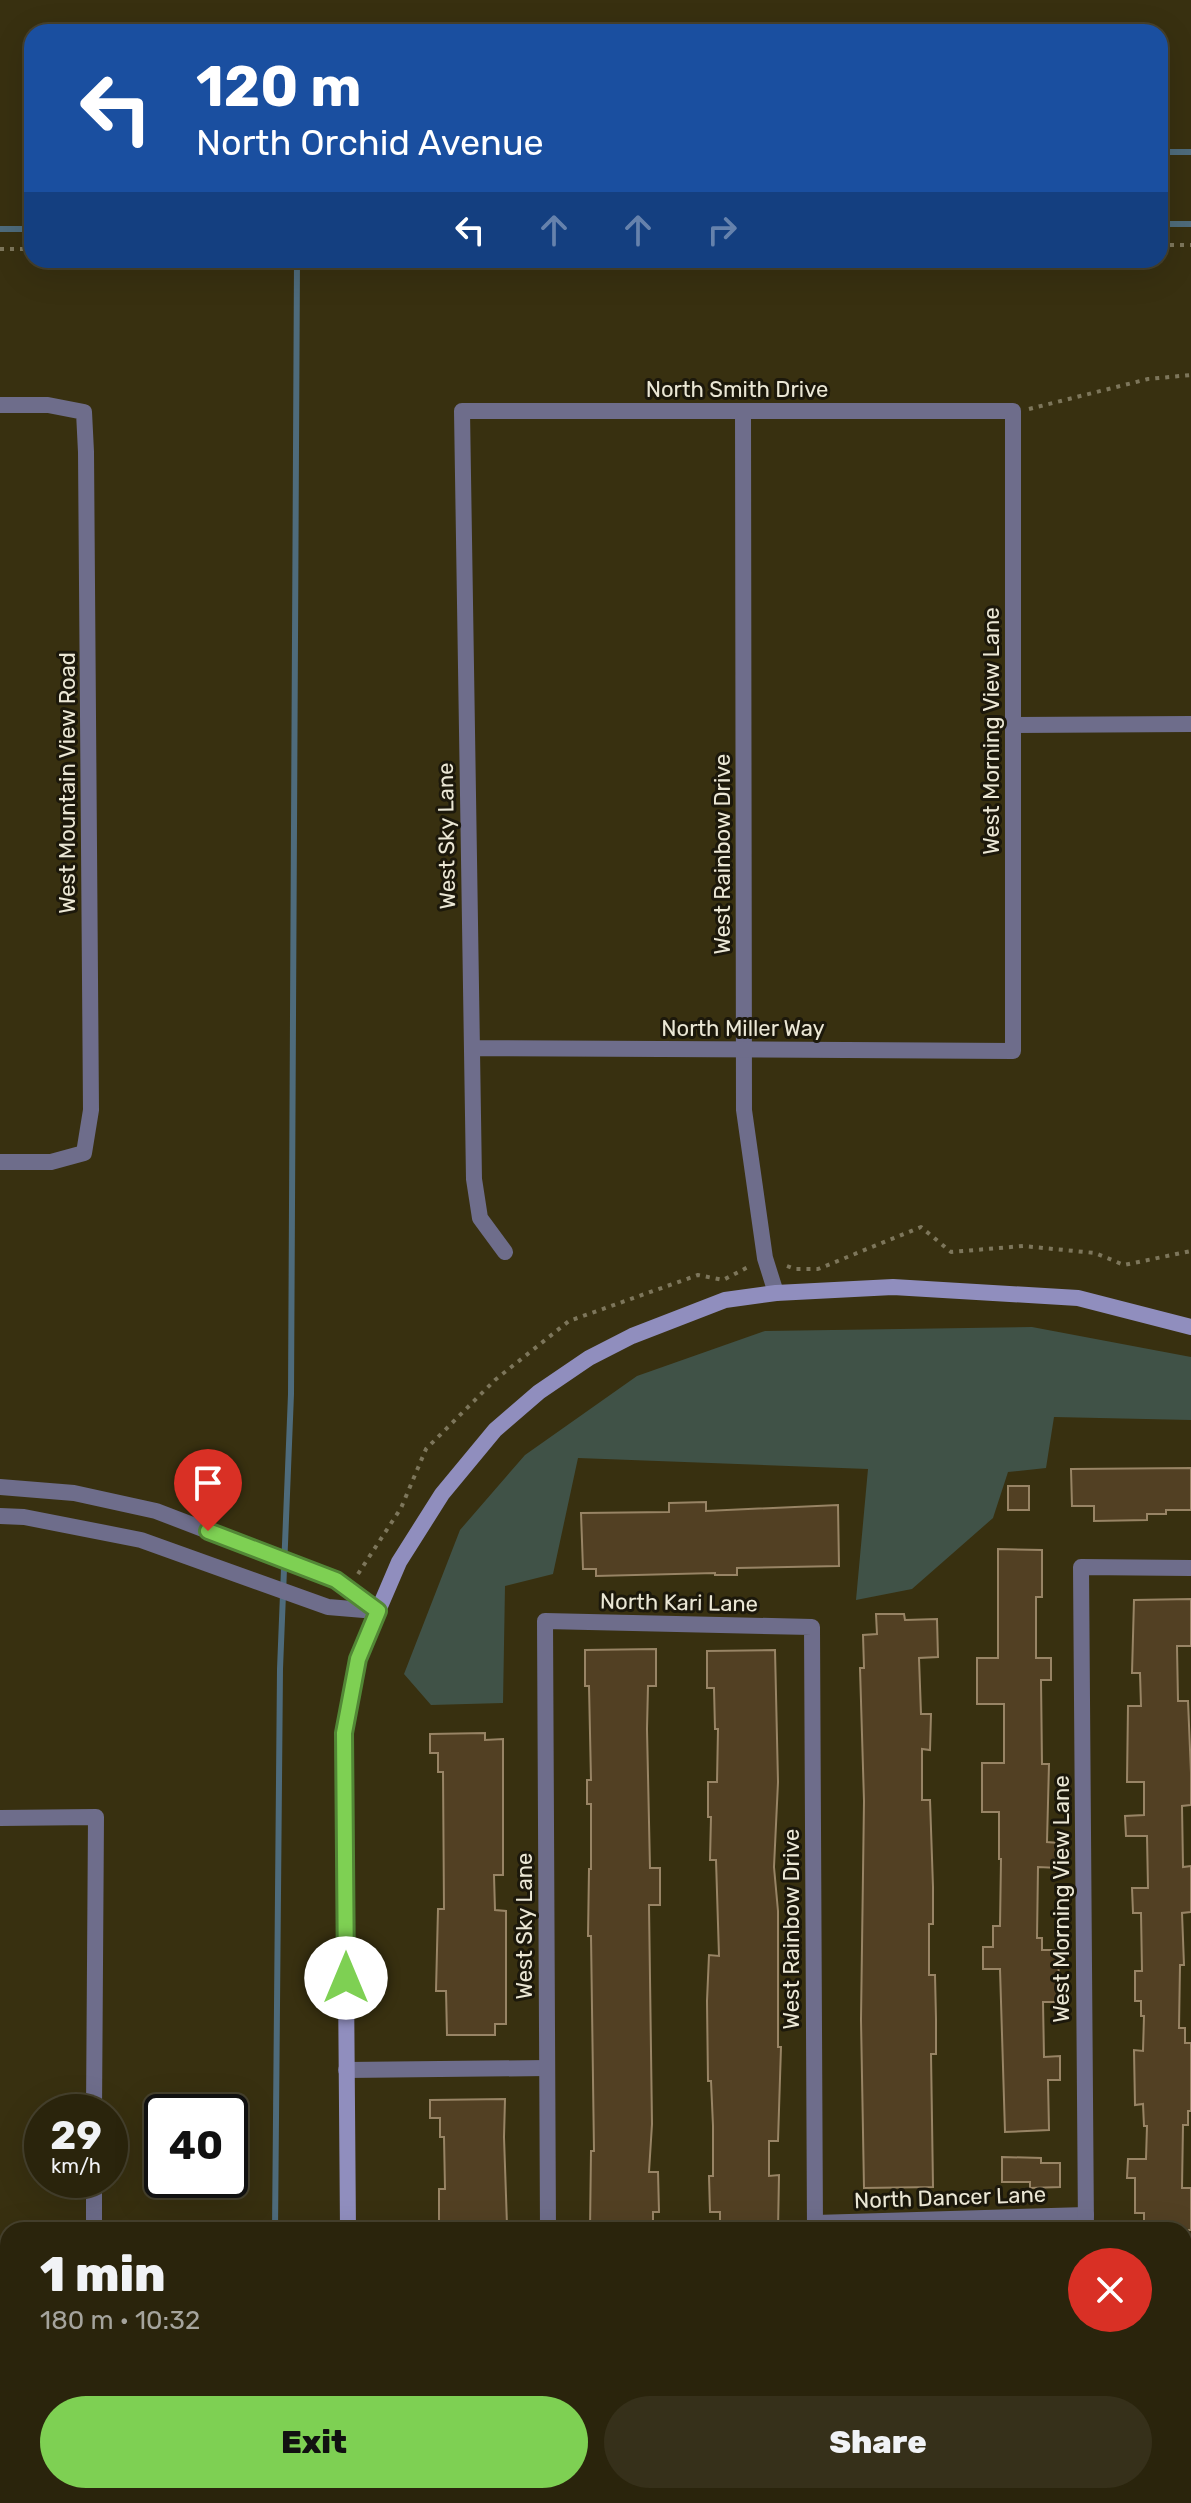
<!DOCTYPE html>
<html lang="en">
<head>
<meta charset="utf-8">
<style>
  body { margin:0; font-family:Rubik,sans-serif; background:#36301a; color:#f1f3f6; height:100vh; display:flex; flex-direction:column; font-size:30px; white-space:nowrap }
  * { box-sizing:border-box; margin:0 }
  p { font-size:26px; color:#a5a49d }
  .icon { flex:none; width:44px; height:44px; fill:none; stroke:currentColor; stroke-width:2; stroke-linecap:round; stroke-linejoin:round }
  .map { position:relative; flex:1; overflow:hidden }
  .side { position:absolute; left:0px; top:2222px; width:1192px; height:282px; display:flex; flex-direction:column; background:#2a240c; border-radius:24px 24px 0 0; box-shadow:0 8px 32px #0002,0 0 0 2px #46412d }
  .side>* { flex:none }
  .guide { position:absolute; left:24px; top:24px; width:1144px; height:244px; border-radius:24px; box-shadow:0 8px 32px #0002,0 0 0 2px #46412d; background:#1a4fa0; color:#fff; overflow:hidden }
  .speed { position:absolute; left:24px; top:2094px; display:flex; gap:16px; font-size:40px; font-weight:700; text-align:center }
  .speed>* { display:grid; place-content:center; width:104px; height:104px; border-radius:50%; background:#2a240c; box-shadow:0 8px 32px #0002,0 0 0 2px #46412d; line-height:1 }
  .speed small { font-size:20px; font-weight:400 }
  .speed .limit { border:4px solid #111; border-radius:12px; background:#fff; color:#111 }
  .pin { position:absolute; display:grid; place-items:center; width:68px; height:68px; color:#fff; margin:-82px -34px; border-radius:50% 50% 50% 0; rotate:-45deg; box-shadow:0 0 8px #0007 }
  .pin .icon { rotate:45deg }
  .me { position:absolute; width:88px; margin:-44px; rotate:0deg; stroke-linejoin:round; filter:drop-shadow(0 0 6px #0008) }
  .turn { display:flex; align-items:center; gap:28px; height:168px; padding:0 40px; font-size:36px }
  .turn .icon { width:104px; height:104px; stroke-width:2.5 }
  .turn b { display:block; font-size:56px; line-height:68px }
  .lanes { display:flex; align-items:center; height:76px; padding:0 40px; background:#0003; justify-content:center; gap:40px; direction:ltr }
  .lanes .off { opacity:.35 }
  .round { display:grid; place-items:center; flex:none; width:84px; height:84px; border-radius:42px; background:#36301a }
  .head { display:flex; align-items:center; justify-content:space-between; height:136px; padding:0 40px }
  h1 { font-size:48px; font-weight:800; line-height:60px }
  .button { display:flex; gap:16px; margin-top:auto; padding:16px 40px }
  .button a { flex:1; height:92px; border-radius:48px; background:#7ed053; color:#111; font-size:32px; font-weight:800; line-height:92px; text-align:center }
  .button a+a { background:#36301a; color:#f1f3f6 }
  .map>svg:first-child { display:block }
  .green { fill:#405247 }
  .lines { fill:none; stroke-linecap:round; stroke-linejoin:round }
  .stream { stroke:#4e6b7b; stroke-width:6 }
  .building { fill:#524023; stroke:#988465; stroke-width:2 }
  .path { stroke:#7d765b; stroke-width:4; stroke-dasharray:4 6; stroke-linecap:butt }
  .street { stroke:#6e6d8b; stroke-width:16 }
  .secondary { stroke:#908ebe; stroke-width:16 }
  .route-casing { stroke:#528736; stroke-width:20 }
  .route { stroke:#7ed053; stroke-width:14 }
  .labels { text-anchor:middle; stroke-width:6; stroke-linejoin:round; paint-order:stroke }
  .street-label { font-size:22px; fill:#ebe7d5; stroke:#1c180b }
</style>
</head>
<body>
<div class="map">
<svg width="1191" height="2503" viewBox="0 0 1191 2503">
  <rect width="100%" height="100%" fill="#383010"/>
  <path class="green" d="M1032,1327L1191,1357V1420L1054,1417L1046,1468L1008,1472L993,1518L912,1589L856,1600L868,1469L578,1458L553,1574L505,1586L503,1703L431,1705L404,1674L460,1530L525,1455L637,1376L765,1331Z"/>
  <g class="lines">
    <g class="stream">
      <path d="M1160,152H1191"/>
      <path d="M1160,224H1191"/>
      <path d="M0,229H32"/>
      <path d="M275,2230L280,1669L291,1394L297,260"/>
      <path d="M273,2503V2496"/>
    </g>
  </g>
  <g class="building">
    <path d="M1191,1468V1510H1166V1514H1147V1520L1094,1521V1506H1072L1071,1469Z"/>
    <rect x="1008" y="1486" width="21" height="24"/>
    <path d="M706,1502V1511L838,1505L839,1566L737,1568V1575H715V1573L596,1576V1569H583L581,1513L669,1512V1503Z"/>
    <path d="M998,1549L1042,1550V1597H1036V1658H1051V1680H1041L1042,1764H1049L1047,1842L1059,1843V1868L1038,1867L1037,1938H1042V1950H1057L1059,1975V2002H1043L1044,2057L1060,2056V2080H1048L1049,2130L1005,2132L1000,1969H983V1947H993V1926H1000L1001,1859H999V1812H982V1763H1004V1704H977V1658H998Z"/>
    <path d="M1191,1599V1646H1177L1178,1701H1188L1191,1773V1805L1182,1806L1183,1867L1191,1866V1912L1182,1913L1184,1965H1180L1179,2028H1185V2043H1191V2111H1188V2125H1183L1182,2188H1191V2230H1144V2213H1135V2178H1127L1128,2159H1146L1147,2126H1144L1143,2104L1135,2105L1134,2050L1143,2051L1144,2016H1141V2001H1135V1971H1142L1141,1913H1133L1132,1888H1148L1147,1836H1126L1125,1816L1144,1815V1782H1127L1128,1706H1141L1140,1673H1132L1134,1600Z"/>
    <path d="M876,1614H904L905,1620L937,1619L938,1657L919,1658L921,1714H931L930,1750L922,1749V1800H930L933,1887V1924H929V1975H935L936,2019V2054H931L933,2187L864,2188L861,2020L864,1801L860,1668H864L863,1635L877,1634Z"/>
    <path d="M656,1649V1686H648L647,1729L650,1868H660V1905H649L652,2124L649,2172H658L659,2212H653V2230H590L591,2151H594L591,1936H588L589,1869H591V1804H587V1780H591L589,1686H585V1650Z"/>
    <path d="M775,1650L778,1782L774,1867L778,1911V2047H781L778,2141H769V2176L779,2175L778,2230H720V2212H710L709,2176H713V2126L711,2081H708L707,2001L709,1955L719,1956L716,1860H710L711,1817H708V1782H717L718,1729H715L714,1688H707V1651Z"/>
    <path d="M485,1733V1740L503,1739V1875H494L495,1910L506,1911V2024H495V2035H447L446,1991H436L438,1909H444L443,1772H438V1753H430V1734Z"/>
    <path d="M505,2099L504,2137L507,2225L439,2226V2189H445L444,2137H440V2118H430V2100Z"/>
    <path d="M1002,2157L1041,2158V2163H1060V2187L1030,2188V2182H1002Z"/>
  </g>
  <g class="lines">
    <g class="path">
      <path d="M1160,245H1191"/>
      <path d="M0,249H32"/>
      <path d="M1029,409L1148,379L1191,375"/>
      <path d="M787,1266L795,1269H818L921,1227L951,1252L1023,1246L1095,1253L1124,1265L1191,1251"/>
      <path d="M358,1574L401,1508L426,1449L495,1380L569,1321L698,1275L723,1280L750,1266"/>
    </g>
    <g class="street">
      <path d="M0,405H48L84,412L86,452L91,1110L84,1153L51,1162H0"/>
      <path d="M743,411L744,1110L765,1258L776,1293"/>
      <path d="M1013,725L1191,724"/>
      <path d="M472,1048L1013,1051V411H462L474,1179L480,1218L505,1252"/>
      <path d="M0,1487L74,1493L156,1511L336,1580L378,1611"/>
      <path d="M0,1516L24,1517L141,1540L328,1607L376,1611"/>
      <path d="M0,1818L96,1817L94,2112"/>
      <path d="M346,2070L547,2068"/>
      <path d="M815,2223L1086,2215"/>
      <path d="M94,2230V2180"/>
      <path d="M548,2230L545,1621L812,1627L815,2230"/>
      <path d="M1086,2230L1081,1567L1191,1568"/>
      <path d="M550,2496V2503"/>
      <path d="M817,2496V2503"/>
      <path d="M1088,2496V2503"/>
      <path d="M0,2499L92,2498V2496"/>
    </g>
    <g class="secondary">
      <path d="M348,2230L344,1733L358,1659L378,1611L399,1562L442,1494L495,1430L539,1392L589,1358L632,1336L725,1300L776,1293L893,1287L1078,1298L1191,1327"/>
      <path d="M351,2496V2503"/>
    </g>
  </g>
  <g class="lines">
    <defs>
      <path id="route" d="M208,1531L336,1580L378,1611L358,1659L344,1733L346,1978"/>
    </defs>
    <use href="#route" class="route-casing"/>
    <use href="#route" class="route"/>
  </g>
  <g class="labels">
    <g class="street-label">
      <text x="737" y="397">North Smith Drive</text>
      <text transform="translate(991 731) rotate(-90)" y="8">West Morning View Lane</text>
      <text transform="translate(67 783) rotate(-90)" y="8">West Mountain View Road</text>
      <text transform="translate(446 836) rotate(-91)" y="8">West Sky Lane</text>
      <text transform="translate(722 854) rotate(-90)" y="8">West Rainbow Drive</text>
      <text x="743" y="1036">North Miller Way</text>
      <text transform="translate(679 1602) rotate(1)" y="8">North Kari Lane</text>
      <text transform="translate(1061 1899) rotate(-90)" y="8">West Morning View Lane</text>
      <text transform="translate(524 1926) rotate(-90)" y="8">West Sky Lane</text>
      <text transform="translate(791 1929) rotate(-90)" y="8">West Rainbow Drive</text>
      <text transform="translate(950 2197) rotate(-2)" y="8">North Dancer Lane</text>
    </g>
  </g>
</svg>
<div class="speed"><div>29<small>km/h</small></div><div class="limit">40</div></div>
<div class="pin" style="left:208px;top:1531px;background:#d93025"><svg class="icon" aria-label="arrive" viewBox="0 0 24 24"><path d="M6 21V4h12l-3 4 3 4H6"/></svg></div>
<svg class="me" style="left:346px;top:1978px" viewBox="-20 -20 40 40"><circle r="19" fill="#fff"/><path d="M0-13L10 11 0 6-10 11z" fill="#7ed053"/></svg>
<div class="guide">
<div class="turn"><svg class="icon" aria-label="left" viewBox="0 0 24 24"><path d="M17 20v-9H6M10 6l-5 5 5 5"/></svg><div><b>120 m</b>North Orchid Avenue</div></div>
<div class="lanes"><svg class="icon" aria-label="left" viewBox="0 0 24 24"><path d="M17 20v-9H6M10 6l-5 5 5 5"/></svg><svg class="icon off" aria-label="ahead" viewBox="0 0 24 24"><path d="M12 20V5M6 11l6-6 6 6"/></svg><svg class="icon off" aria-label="ahead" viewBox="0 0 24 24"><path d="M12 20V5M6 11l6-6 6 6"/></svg><svg class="icon off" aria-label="right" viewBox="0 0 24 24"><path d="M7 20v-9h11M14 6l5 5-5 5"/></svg></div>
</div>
<section class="side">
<div class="head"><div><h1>1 min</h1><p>180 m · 10:32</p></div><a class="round" style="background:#d93025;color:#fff"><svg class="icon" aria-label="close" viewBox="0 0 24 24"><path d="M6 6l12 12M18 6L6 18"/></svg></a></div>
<div class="button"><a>Exit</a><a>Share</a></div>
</section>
</div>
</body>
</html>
